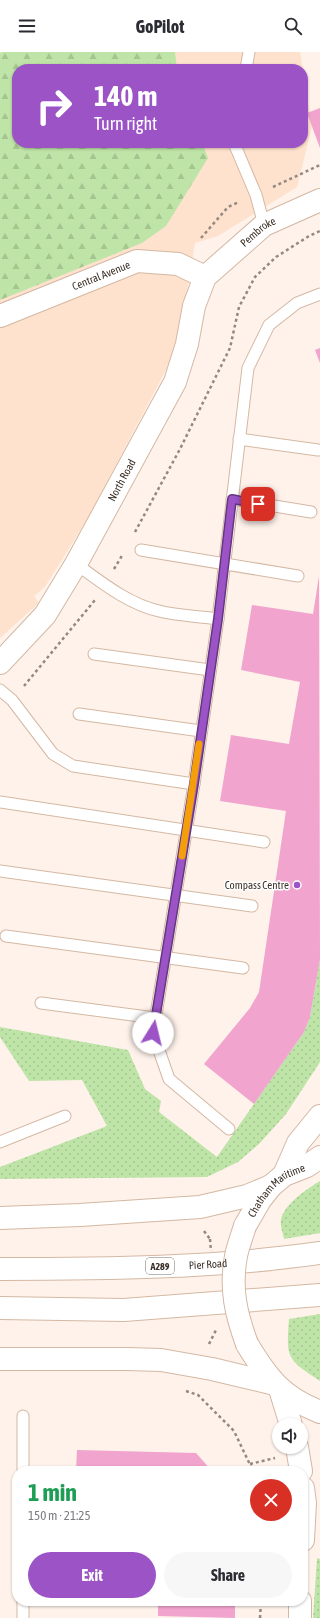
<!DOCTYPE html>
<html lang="en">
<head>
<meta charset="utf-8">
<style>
  body { margin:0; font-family:"Asap Condensed",sans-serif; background:#f7f7f7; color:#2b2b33; height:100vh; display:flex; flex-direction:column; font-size:15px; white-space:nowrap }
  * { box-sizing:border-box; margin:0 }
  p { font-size:13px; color:#7c7c81 }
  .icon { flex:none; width:22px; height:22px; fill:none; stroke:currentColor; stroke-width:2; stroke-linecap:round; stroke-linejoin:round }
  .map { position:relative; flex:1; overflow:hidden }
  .panel { position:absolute; left:12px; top:1414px; width:296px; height:140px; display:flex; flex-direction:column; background:#fff; border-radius:16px; box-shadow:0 1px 3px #0004 }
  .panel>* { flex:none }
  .guide { position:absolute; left:12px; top:12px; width:296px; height:84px; border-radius:16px; box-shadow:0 1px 3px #0004; background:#9b53c6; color:#fff; overflow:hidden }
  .fabs { position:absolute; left:272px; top:1366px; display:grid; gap:8px }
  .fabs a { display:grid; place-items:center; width:36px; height:36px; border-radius:50%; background:#fff; box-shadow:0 1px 3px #0004; font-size:20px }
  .pin { position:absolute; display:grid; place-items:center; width:34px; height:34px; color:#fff; margin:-17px; border-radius:8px; box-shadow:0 2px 6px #0006 }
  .me { position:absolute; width:44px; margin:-22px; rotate:9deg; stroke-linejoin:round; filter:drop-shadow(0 0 3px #0008) }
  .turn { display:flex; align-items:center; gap:14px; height:84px; padding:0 16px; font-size:18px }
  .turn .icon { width:52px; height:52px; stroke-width:2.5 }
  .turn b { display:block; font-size:28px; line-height:34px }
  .round { display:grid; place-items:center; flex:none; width:42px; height:42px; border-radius:21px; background:#f7f7f7 }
  .headline { display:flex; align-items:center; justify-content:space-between; height:68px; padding:0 16px }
  h1 { font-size:24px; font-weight:700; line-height:30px; color:#1e9e55 }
  .cta { display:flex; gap:8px; margin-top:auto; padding:8px 16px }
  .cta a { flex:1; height:46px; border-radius:24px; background:#9b53c6; color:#fff; font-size:16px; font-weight:700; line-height:46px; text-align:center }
  .cta a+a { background:#f7f7f7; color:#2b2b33 }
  header { display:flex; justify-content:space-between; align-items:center; height:52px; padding:0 16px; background:#fff; font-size:18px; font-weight:700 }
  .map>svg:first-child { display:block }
  .built { fill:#fee2cd }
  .grass { fill:url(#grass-dots) }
  .forest { fill:url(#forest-firs) }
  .building { fill:#f1a4ce }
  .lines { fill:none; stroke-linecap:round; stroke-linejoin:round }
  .lane-casing { stroke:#d4b8a3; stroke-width:13 }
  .street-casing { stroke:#d4b8a3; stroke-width:24 }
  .secondary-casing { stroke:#d4b8a3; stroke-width:24 }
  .primary-casing { stroke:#d4b8a3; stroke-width:24 }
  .path { stroke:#948981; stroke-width:2.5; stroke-dasharray:3 3; stroke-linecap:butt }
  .lane { stroke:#fff; stroke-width:11 }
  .street { stroke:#fff; stroke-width:22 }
  .secondary { stroke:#fff; stroke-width:22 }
  .primary { stroke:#fff; stroke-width:22 }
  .secondary-bridge-casing { stroke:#d4b8a3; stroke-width:24; stroke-linecap:butt }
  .path-bridge { stroke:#948981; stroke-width:2.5; stroke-dasharray:3 3; stroke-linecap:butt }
  .secondary-bridge { stroke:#fff; stroke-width:22 }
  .route-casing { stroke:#653681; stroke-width:10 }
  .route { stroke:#9b53c6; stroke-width:7 }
  .slow { stroke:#f59e0b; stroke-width:7 }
  .poi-dot { fill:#9b53c6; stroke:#fff; stroke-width:1.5 }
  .labels { text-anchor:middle; stroke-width:3; stroke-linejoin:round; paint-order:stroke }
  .shield { fill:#fff; stroke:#766f69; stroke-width:1 }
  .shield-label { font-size:10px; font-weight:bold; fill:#3c3129 }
  .street-label { font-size:11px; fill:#3c3129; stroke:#fff }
  .poi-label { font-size:11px; fill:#3c3129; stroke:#fff; text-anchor:end }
</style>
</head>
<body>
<header><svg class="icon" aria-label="menu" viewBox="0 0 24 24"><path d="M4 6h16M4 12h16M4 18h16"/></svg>GoPilot<svg class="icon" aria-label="search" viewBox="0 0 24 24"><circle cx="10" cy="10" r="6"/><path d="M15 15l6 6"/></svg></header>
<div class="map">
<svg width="320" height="1566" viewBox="0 0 320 1566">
  <defs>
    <pattern id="grass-dots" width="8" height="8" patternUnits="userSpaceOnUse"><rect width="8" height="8" fill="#bee4a7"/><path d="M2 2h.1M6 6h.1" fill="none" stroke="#a4c490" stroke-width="1.8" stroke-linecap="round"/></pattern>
    <pattern id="forest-firs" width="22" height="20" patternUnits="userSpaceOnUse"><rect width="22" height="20" fill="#bee4a7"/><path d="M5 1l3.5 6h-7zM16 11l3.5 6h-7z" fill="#a4c490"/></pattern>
  </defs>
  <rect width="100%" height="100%" fill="#fef2ea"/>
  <path class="built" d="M0,0H300L303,17H17V91H303V20L312,75L297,135L218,184L195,191L181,278L169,312L88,466L45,535L34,544L39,551L0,586Z"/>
  <g class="grass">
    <path d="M320,907V1010L286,1062L259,1092L238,1110L207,1125L0,1127V1115L107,1074L82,1028L29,1029L0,985V975L128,998L145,1037L161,1049L159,1060L217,1105L304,980L310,965Z"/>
    <path d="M320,1129V1181L284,1187C283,1181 280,1174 281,1168C283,1153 308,1136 320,1129Z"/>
    <path d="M320,1262V1329C287,1307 286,1307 289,1267Z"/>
    <path d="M317,1506L320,1507V1566H313Z"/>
  </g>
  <path class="forest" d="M3,0H175L177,17H17V91H202L208,106L166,174L142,191L0,248V1Z"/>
  <g class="building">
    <path d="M320,56V96L307,61Z"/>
    <path d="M320,296V311L315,298Z"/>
    <path d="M319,524L320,907L310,965L304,980L254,1052L204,1012L250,956L259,940L286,759L220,749L231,683L289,692L300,630L241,618L252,553L313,562Z"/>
    <path d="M77,1398L196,1401L212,1419H76Z"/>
    <path d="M158,1549H235V1566L158,1564Z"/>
  </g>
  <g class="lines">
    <defs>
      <g id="lane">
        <path d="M246,17L249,0"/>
        <path d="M234,91L256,143L264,173"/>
        <path d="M239,387L318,398"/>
        <path d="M232,447L311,460"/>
        <path d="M141,498L298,524"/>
        <path d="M76,512C101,530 128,552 159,559C178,564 199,564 218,567"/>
        <path d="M94,602L210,618"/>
        <path d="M0,638L12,648L53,702L73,714L194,732"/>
        <path d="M79,662L201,679"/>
        <path d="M0,750L264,790"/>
        <path d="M0,819L252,854"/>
        <path d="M6,884L243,916"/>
        <path d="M41,951L155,966"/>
        <path d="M229,1077L169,1027L153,981L194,732L218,567L248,316L269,273L297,251L320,242"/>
        <path d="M0,1090L65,1064"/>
        <path d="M23,1419V1364"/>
        <path d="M23,1566V1549"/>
      </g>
      <g id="street">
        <path id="s1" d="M0,264L137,209L178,212L205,225"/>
        <path id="s2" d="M0,611L45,563L76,512L175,330L187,292L194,254L205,225L264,173L320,148"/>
        <path d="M280,1337L291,1373"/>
        <path d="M297,1395L301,1419"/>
        <path d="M303,1436L305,1451L303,1488"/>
        <path d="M300,1566V1549"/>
      </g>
      <g id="secondary">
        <path d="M284,1123L298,1091L320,1064"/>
        <path id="s3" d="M245,1174L260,1148L271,1134L284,1123L307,1114L320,1105"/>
        <path d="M247,1292C268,1327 282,1345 320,1360"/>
      </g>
      <g id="primary">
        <path d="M0,1166L80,1163L200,1155L247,1144L271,1134"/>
        <path id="s4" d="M0,1217C106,1217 215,1216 320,1201"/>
        <path d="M0,1256L124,1258L320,1243"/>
        <path d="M0,1307H127L161,1308L212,1317L275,1332"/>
      </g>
    </defs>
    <use href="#lane" class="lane-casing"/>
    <use href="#street" class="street-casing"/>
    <use href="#secondary" class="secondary-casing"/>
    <use href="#primary" class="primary-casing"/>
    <g class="path">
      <path d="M273,135L320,113"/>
      <path d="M201,186L228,155L239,150"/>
      <path d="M135,480L180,397L230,296L239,255L255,225L276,205L309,184L320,179"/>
      <path d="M114,517L123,502"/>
      <path d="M24,634L95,548"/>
      <path d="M204,1179L210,1187"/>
      <path d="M209,1292L216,1278"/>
      <path d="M186,1339L198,1343L234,1379L253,1419"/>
      <path d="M250,1412L275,1406"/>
      <path d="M260,1566L261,1549"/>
    </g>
    <use href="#lane" class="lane"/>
    <use href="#street" class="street"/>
    <use href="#secondary" class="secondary"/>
    <use href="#primary" class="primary"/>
    <defs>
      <path id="secondary-bridge" d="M245,1174C242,1184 238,1194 236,1204C230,1237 236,1262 247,1292"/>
    </defs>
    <use href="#secondary-bridge" class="secondary-bridge-casing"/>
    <path class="path-bridge" d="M210,1187L211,1199"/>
    <use href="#secondary-bridge" class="secondary-bridge"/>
  </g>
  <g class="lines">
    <defs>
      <path id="route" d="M153,981L194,732L218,567L232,447L258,452"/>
    </defs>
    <use href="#route" class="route-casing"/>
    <use href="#route" class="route"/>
    <path class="slow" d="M182,804L199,692"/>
  </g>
  <circle class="poi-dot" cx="297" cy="833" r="4"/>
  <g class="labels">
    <rect class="shield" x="146" y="1206" width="28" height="16" rx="3"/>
    <g class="shield-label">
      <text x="160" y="1218">A289</text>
    </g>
    <g class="street-label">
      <text dy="4" stroke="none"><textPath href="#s2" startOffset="512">Pembroke</textPath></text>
      <text dy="4" stroke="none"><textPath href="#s1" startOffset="109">Central Avenue</textPath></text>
      <text dy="4" stroke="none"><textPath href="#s2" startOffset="221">North Road</textPath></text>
      <text dy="4" stroke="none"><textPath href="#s3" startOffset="49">Chatham Maritime</textPath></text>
      <text dy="4" stroke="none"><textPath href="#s4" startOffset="208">Pier Road</textPath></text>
    </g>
    <g class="poi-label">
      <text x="289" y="837">Compass Centre</text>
    </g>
  </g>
</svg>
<div class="fabs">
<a><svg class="icon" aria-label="sound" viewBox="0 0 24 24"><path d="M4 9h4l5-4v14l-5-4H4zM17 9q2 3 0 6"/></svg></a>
</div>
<div class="pin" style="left:258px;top:452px;background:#d93025"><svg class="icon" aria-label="arrive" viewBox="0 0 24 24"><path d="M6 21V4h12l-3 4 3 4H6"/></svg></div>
<svg class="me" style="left:153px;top:981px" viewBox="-20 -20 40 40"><circle r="19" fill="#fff"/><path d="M0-13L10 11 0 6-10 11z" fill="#9b53c6"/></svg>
<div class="guide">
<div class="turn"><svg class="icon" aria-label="right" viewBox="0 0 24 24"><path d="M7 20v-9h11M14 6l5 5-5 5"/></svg><div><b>140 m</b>Turn right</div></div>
</div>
<section class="panel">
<div class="headline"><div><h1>1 min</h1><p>150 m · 21:25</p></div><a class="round" style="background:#d93025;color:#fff"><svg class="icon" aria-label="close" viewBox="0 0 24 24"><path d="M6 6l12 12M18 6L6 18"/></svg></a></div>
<div class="cta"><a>Exit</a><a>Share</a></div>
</section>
</div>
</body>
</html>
